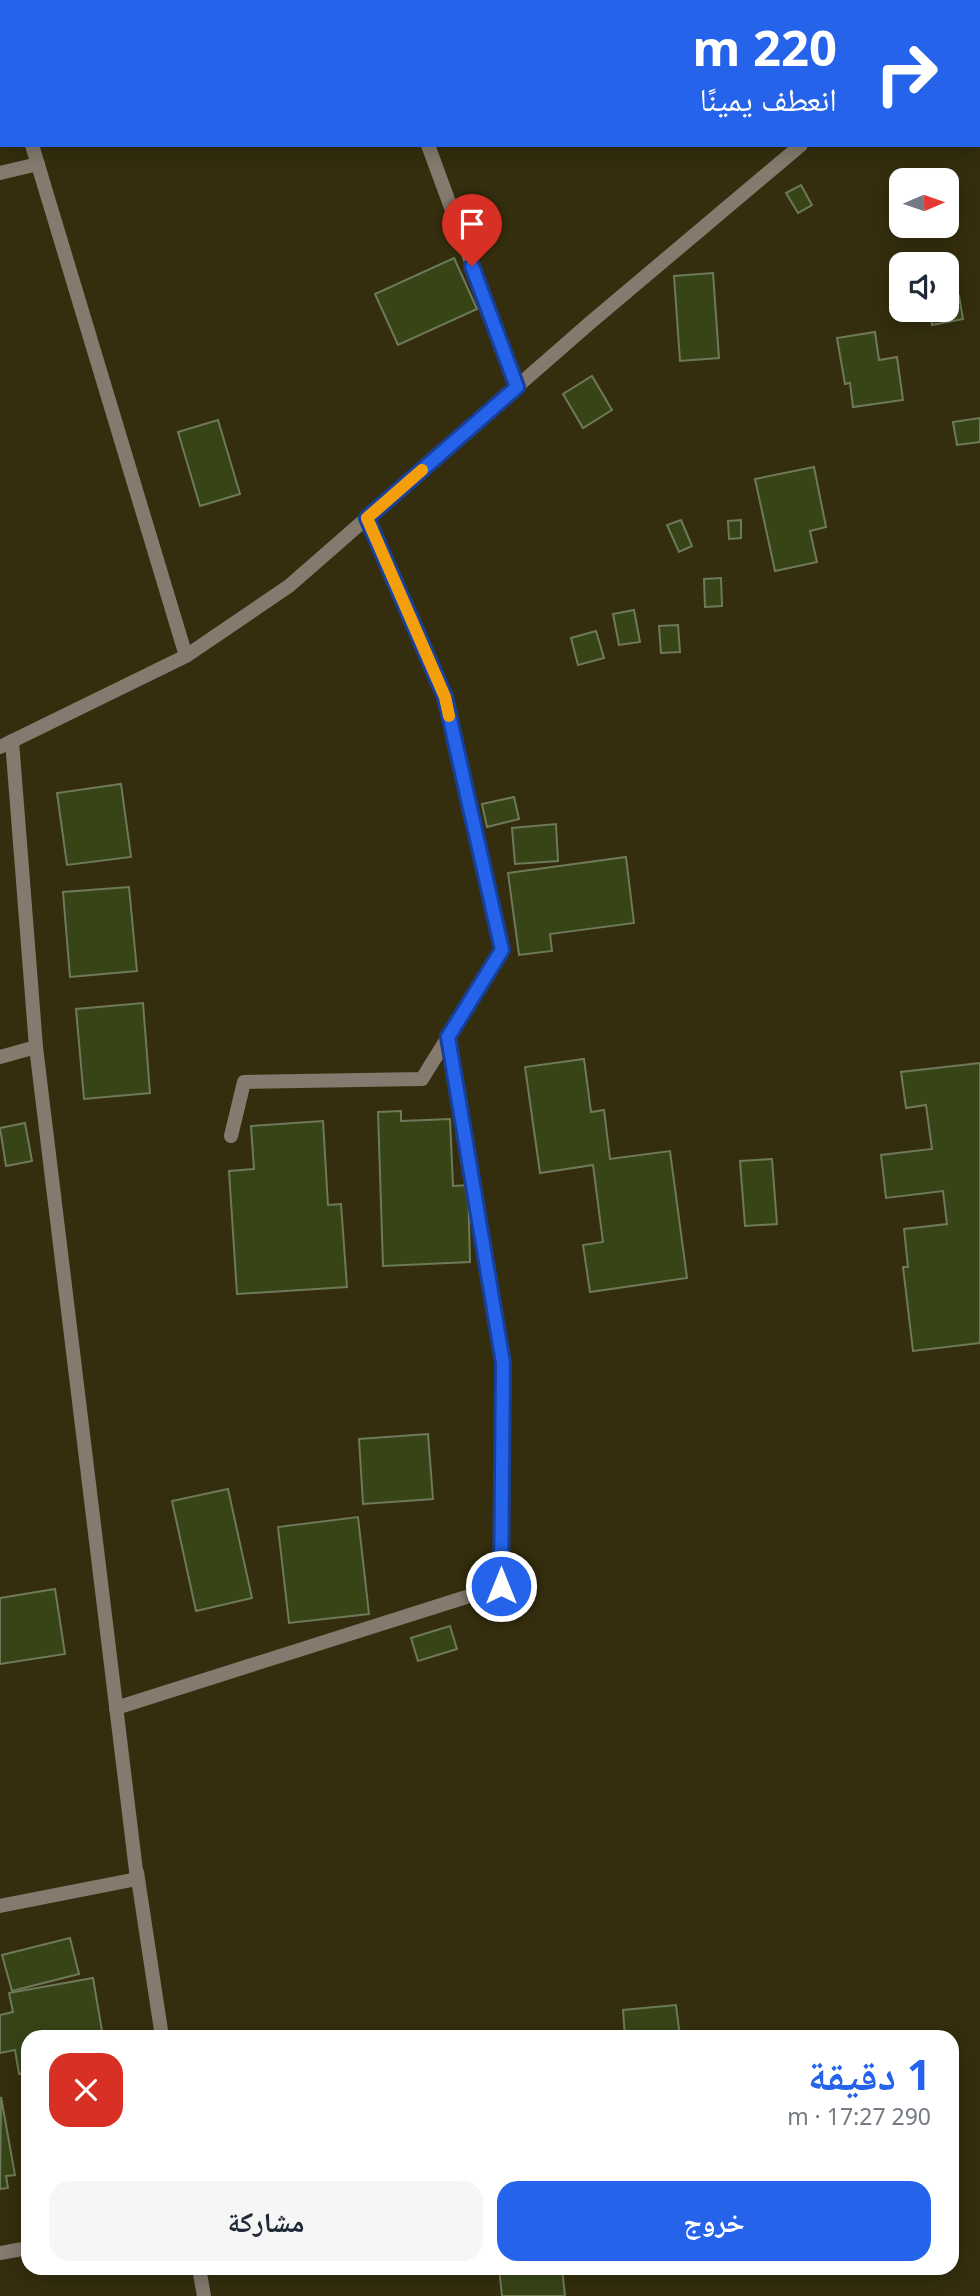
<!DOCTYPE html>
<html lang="ar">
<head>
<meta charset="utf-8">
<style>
  body { margin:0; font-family:"Noto Sans","Noto Naskh Arabic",sans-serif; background:#f6f6f7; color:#1f2937; direction:rtl; height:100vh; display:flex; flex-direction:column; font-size:26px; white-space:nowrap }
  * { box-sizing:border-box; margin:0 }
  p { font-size:23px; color:#747a83 }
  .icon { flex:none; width:38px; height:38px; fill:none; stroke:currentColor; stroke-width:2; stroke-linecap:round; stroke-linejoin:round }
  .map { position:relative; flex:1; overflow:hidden; direction:ltr }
  .panel { position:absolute; left:21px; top:2030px; width:938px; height:245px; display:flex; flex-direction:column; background:#fff; border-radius:21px; box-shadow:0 4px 18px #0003; direction:rtl }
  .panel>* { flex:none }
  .top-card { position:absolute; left:0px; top:0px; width:980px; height:147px; box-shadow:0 4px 18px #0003; direction:rtl; background:#2563eb; color:#fff; overflow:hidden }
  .needle { width:46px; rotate:88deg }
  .controls { position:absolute; left:889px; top:168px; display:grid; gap:14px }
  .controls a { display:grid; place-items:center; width:70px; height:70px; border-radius:14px; background:#fff; box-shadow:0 4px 18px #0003; font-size:35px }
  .pin { position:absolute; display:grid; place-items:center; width:60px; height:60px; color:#fff; margin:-72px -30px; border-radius:50% 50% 50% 0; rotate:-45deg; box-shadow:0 0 7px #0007 }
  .pin .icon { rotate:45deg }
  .me { position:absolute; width:77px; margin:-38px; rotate:0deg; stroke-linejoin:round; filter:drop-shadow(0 0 5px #0008) }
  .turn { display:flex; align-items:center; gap:24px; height:147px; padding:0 28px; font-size:32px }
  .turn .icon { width:91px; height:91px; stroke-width:2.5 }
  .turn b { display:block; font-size:49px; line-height:60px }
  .round { display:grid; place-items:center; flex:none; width:74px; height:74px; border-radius:21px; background:#f6f6f7 }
  .headline { display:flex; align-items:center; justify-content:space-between; height:119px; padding:0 28px }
  h1 { font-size:42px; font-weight:700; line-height:52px; color:#2563eb }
  .button { display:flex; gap:14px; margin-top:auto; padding:14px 28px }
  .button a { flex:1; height:80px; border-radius:21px; background:#2563eb; color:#fff; font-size:28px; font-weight:700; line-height:80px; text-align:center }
  .button a+a { background:#f6f6f7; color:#1f2937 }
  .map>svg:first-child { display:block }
  .building { fill:#374416; stroke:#6e795a; stroke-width:2 }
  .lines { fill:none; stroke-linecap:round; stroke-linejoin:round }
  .minor { stroke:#847a6e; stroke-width:14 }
  .tertiary { stroke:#847a6e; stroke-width:14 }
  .route-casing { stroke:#184099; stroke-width:18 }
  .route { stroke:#2563eb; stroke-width:12 }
  .slow { stroke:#f59e0b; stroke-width:12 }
</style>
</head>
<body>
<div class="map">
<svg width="980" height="2296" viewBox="0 0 980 2296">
  <rect width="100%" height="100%" fill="#342e0e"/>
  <g class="building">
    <path d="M801,185L812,205L798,213L786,193Z"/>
    <path d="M454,258L477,309L398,345L375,294Z"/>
    <path d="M713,273L719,358L680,361L674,276Z"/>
    <path d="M959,296L963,319L932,325L930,310H947V298Z"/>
    <path d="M875,332L879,360L897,357L903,400L853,407L850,383L845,384L837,338Z"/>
    <path d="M592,376L612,410L583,428L563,394Z"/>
    <path d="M980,418V442L957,445L953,422Z"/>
    <path d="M218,420L240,494L200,506L178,432Z"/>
    <path d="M814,467L826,527L810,531L817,562L775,571L755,479Z"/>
    <path d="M681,520L692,546L679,552L667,525Z"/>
    <path d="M741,520V538L729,539L728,521Z"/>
    <path d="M721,578L722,606L705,607L704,579Z"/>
    <path d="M634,610L640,642L619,645L613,614Z"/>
    <path d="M678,625L680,652L661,653L659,626Z"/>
    <path d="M596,631L604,658L578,665L571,638Z"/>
    <path d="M121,784L131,857L67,865L57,793Z"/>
    <path d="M514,797L519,819L487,827L482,804Z"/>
    <path d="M556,824L558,861L515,864L512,828Z"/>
    <path d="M626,857L634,923L550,934L552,951L519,955L508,873Z"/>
    <path d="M129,887L137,971L70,977L63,892Z"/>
    <path d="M143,1003L150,1093L84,1099L76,1009Z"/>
    <path d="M584,1059L591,1112L604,1110L610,1159L670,1151L687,1278L590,1292L583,1245L603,1242L593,1165L540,1173L525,1067Z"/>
    <path d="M980,1063V1343L913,1351L903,1267H908L904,1229L947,1224L943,1191L886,1198L881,1155L932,1149L926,1105L906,1108L901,1072Z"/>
    <path d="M401,1111V1121L450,1119L453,1186L468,1185L470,1262L383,1266L378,1112Z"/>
    <path d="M323,1121L328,1205L341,1204L347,1287L237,1294L229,1171L254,1169L251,1126Z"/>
    <path d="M25,1123L32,1161L6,1166L0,1128Z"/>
    <path d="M772,1159L777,1224L745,1226L740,1161Z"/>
    <path d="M428,1434L433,1499L363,1504L359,1439Z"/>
    <path d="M228,1489L252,1598L196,1611L172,1501Z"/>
    <path d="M358,1517L369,1614L289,1623L278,1527Z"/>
    <path d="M55,1589L65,1654L0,1664V1598Z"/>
    <path d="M450,1626L457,1649L418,1661L411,1638Z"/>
    <path d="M70,1938L79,1974L12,1991L2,1955Z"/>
    <path d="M93,1978L103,2037H28V2072L19,2074L15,2050L0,2053V2015L13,2012L9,1993Z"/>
    <path d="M676,2005L680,2037H625L623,2010Z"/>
    <path d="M1,2097L15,2175L6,2176L8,2188L0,2189Z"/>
    <path d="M499,2268H562L565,2296H502Z"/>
  </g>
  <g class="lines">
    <g class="minor">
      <path d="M374,0L375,2"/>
      <path d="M729,0L730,2"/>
      <path d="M0,39L2,45"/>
      <path d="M32,145L186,656"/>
      <path d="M428,145L517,387"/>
      <path d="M0,173L38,164"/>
      <path d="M0,1057L36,1047L12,741"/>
      <path d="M231,1136L244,1082L422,1079L502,950L445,697L367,518"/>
      <path d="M116,1708L501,1586L503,1363L448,1037"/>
      <path d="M137,1872L162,2037"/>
      <path d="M0,1906L137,1879L36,1047"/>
      <path d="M0,2253L28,2248"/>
      <path d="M199,2268L204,2296"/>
    </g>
    <g class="tertiary">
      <path d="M961,2L963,0"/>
      <path d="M0,747L186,656L289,586L591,322L801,145"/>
    </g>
  </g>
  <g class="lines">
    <defs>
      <path id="route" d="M472,266L517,387L367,518L445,697L502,950L448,1037L503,1363L501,1586"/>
    </defs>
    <use href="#route" class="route-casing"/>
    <use href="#route" class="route"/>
    <path class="slow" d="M422,470L367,518L445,697L449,716"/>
  </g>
</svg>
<div class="controls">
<a><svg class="needle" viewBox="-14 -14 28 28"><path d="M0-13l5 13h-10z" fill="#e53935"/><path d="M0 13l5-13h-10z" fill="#747a83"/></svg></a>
<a><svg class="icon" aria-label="sound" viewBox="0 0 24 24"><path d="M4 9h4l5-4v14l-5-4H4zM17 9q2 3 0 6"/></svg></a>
</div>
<div class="pin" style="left:472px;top:266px;background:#d93025"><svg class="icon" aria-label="arrive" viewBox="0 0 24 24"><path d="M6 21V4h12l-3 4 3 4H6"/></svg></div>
<svg class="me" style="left:501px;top:1586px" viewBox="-20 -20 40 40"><circle r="17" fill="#2563eb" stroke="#fff" stroke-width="3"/><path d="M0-11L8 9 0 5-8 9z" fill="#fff"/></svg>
<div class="top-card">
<div class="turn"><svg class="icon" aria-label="right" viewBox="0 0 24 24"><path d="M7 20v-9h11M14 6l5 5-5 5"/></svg><div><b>220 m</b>انعطف يمينًا</div></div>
</div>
<section class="panel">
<div class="headline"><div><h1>1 دقيقة</h1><p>290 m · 17:27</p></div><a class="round" style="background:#d93025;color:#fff"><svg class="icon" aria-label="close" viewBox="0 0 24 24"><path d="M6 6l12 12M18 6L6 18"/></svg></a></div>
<div class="button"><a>خروج</a><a>مشاركة</a></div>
</section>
</div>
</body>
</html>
